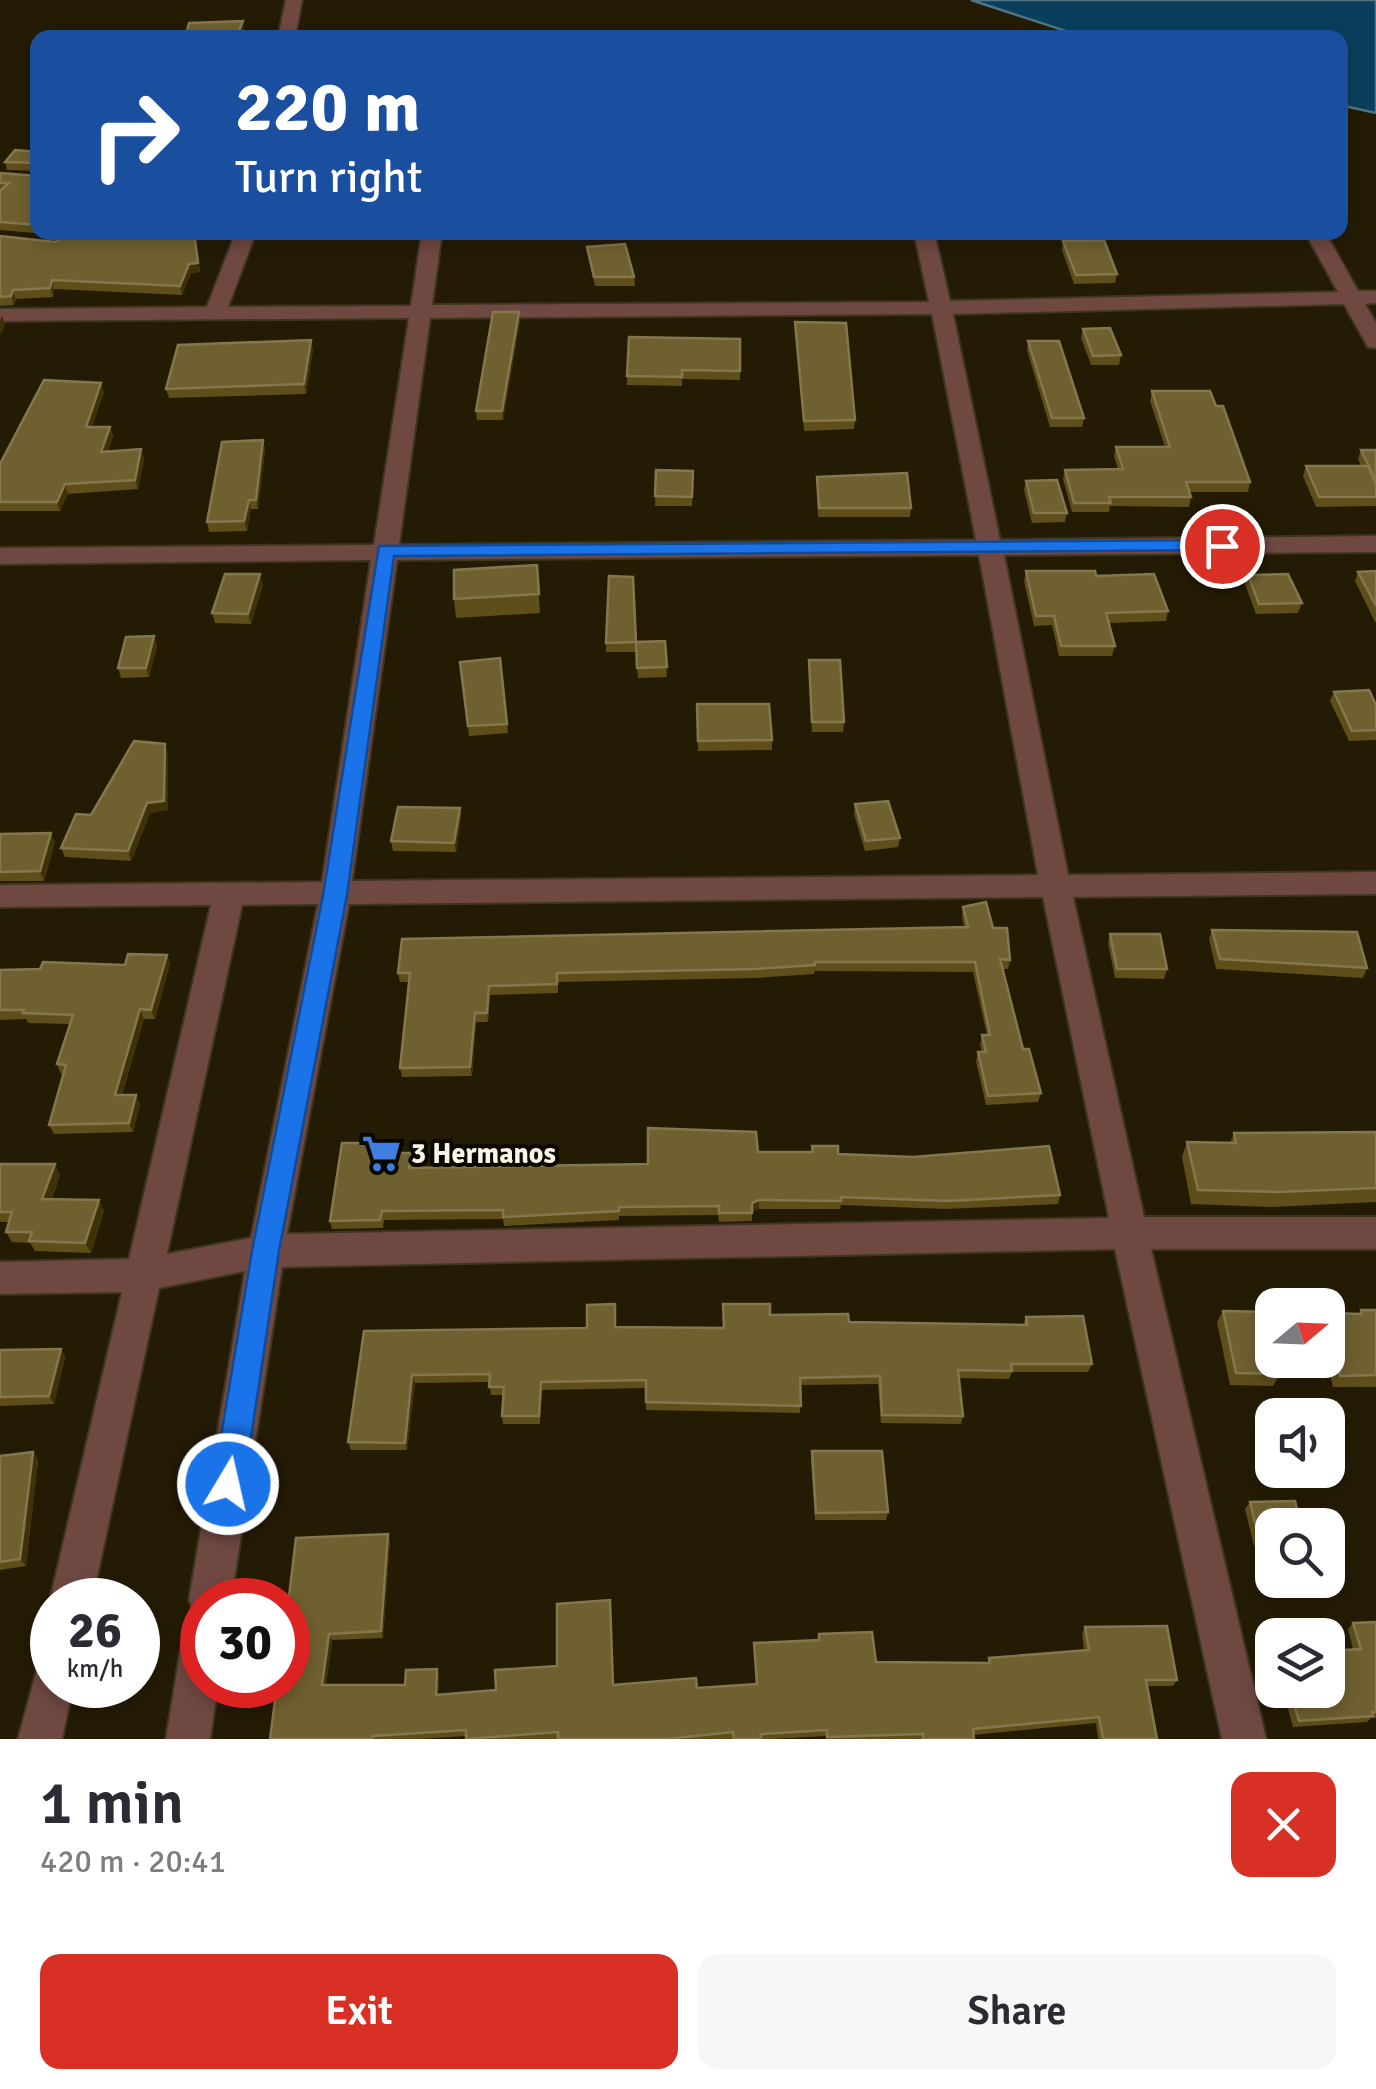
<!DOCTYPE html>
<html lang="en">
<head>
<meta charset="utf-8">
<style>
  body { margin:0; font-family:Signika,sans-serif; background:#f7f7f7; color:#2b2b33; height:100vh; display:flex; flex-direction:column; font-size:38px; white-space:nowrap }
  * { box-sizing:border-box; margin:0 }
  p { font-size:32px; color:#7c7c81 }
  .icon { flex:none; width:55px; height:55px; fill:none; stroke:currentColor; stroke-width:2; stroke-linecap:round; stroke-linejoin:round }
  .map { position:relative; height:1739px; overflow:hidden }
  .sheet { display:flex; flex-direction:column; background:#fff; flex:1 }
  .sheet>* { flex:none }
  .top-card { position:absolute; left:30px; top:30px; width:1318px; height:210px; border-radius:20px; box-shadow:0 5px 15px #0003; background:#1a4fa0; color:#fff; overflow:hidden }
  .needle { width:65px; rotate:71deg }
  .fabs { position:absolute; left:1255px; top:1288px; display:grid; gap:20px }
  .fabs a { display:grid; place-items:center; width:90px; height:90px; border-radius:20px; background:#fff; box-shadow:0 5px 15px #0003; font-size:50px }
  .speed { position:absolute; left:30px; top:1578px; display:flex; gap:20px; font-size:50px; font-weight:700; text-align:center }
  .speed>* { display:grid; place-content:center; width:130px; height:130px; border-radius:50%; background:#fff; box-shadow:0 5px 15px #0003; line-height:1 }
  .speed small { font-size:25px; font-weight:400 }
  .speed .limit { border:15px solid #d22; background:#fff; color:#111 }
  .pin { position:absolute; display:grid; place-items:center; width:85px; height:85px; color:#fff; margin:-42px; border:5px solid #fff; border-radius:50%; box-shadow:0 2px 10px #0007 }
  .me { position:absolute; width:110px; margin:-55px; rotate:9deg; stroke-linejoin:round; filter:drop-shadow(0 0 8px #0008) }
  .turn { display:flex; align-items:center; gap:35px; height:210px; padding:0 40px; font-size:45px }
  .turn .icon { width:130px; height:130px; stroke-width:2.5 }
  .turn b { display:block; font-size:70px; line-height:85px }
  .round { display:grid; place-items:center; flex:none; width:105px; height:105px; border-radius:20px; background:#f7f7f7 }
  .head { display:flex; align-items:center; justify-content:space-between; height:170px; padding:0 40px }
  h1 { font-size:60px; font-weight:600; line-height:75px }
  .button { display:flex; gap:20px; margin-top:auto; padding:20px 40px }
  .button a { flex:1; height:115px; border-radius:20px; background:#d93025; color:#fff; font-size:40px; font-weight:600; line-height:115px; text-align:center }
  .button a+a { background:#f7f7f7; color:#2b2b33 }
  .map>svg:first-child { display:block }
  .water { fill:#093f5c; stroke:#517585; stroke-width:2.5 }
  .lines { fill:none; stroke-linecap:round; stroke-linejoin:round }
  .minor-casing { stroke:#3e351f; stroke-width:4 }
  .minor { fill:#6f4842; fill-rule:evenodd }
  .wall { fill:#5e4e1a }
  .shaded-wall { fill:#403208 }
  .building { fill:#6f6030; stroke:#84774d; stroke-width:2.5 }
  .route { fill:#1a73e8; stroke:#114b97; stroke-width:2.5 }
  .labels { text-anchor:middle; stroke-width:8; stroke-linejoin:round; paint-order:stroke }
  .poi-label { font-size:28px; font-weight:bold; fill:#faf4e6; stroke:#0a0701; text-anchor:start }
</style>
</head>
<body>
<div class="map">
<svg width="1376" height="1739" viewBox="0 0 1376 1739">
  <rect width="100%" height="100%" fill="#241b04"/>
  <path class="water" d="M971,0H1376V113L1340,105V38L1084,37Z"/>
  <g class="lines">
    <defs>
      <g id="minor">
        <path d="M286,0H302L295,38H278Z"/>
        <path d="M236,232H256L228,307L411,306L422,232H442L432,305L929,302L914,232H934L950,301L1338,292L1305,232H1325L1358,291H1376V303L1365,304L1376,323V348L1368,347L1344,304L953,314L1000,540L1376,536V552L1004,555L1068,875L1376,872V894L1073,897L1144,1217H1376V1249H1151L1266,1739H1222L1115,1249L282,1267L231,1600H202V1618L195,1615L189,1600L245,1271L159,1288L92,1600H52V1606L50,1600L122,1292L0,1294V1262L129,1259L211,905L0,907V885L322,882L371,560L0,564V548L374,545L409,318L0,321V309L207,307ZM932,314L976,540L399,545L430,318ZM979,555L1038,875L352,881L397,560ZM1043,897L1109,1218L287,1234L349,904ZM318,904L251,1238L167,1254L242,905Z"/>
        <path d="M202,1626V1685H218L210,1739H166L181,1647L187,1632Z"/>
        <path d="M52,1663V1685H73L62,1739H18L37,1669Z"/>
      </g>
    </defs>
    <use href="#minor" class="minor-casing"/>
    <use href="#minor" class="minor"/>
  </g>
  <g class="wall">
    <path d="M38,152V171L7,170L5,162Z"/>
    <path d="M0,173L38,176V232H206L205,236H195L200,272L191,273L182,295L54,289L53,297L16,299L14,305L0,306V236L55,242L62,238L58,235L0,230Z"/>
    <path d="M1063,241L1117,274L1115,283L1074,284L1062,250Z"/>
    <path d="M587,247L634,277L635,286H595Z"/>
    <path d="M520,321L503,420H477L476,411Z"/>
    <path d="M795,322L855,420L854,429L804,431Z"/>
    <path d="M1083,329L1121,355L1119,365H1091L1081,338Z"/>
    <path d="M740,339V380L682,379V386L627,385V376Z"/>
    <path d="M1028,341L1084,418L1082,427H1050L1027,350Z"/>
    <path d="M313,349L306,394L169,398L166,389Z"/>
    <path d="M1152,391L1216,406L1250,482L1248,492H1189L1191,497L1189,507L1110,506L1109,512H1072L1063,479L1065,470L1118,469L1114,456L1116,447H1165L1150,401Z"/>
    <path d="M104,392L92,427H110L113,436L108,451L141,449L144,459L138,489L68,494L60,511H0V464Z"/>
    <path d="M263,440L265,449L258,509H251L247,531L209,532L207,522Z"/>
    <path d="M1361,450H1376V506L1316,507L1303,476L1306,466H1361L1358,459Z"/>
    <path d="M656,470L693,471L692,506H655Z"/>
    <path d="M817,477L911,508L910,517H818Z"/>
    <path d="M1026,481L1067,513L1065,522L1032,523L1024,490Z"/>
    <path d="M537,565L540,613L456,618L454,599Z"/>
    <path d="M1026,571L1096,576L1168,611L1166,621L1108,623L1115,646L1112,656H1059L1052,625L1034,626L1024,581Z"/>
    <path d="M1376,571V622H1375L1355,581L1358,572Z"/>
    <path d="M1248,575L1302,603L1298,613L1256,614L1245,584Z"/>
    <path d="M263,584L251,624L215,623L212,613Z"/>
    <path d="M154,636L157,646L149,677L121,678L118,668Z"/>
    <path d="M665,641L667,677L638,678L636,652H606V643Z"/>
    <path d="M500,658L508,733L469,736L460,662Z"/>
    <path d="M809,660L844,722L843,732H812Z"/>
    <path d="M1334,692L1376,705V740L1349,741L1330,701Z"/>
    <path d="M697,704L772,740V750L698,751Z"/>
    <path d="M168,754V810L150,813L131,861L65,857L61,848L91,815Z"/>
    <path d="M855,804L900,838L898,847L865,851L854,814Z"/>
    <path d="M460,808L461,817L456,852L393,851L391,841Z"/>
    <path d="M0,834L55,842L44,881H0Z"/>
    <path d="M963,907L993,928L1010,960L1008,969H1003L1023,1049L1041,1093L1038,1102L986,1105L976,1061L978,1052H982L980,1045L982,1035H987L973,972L815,971L814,974L755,978L558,982V993L490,995L488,1022H476L472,1076L402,1077L400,1068L409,982H400L398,973L964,927L962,916Z"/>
    <path d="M1212,930L1367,968L1363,978L1216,969L1209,939Z"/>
    <path d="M1110,934L1167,969L1164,979L1115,978L1108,943Z"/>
    <path d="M170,964L155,1019H144L122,1095H136L140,1104L133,1132L54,1134L49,1125L63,1074H61L57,1064L70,1024L28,1023L26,1019L0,1020V970Z"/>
    <path d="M1376,1132V1202L1271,1207L1191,1204L1182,1157L1187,1142L1230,1143L1234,1133Z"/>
    <path d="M393,1151L392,1153H411L412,1168L648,1164L758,1152L838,1154L1060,1195L1058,1204L946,1209L841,1205L840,1209H759L752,1211V1221L719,1222L718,1215L619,1216V1220L504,1226L503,1219L384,1220L383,1228L332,1229L330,1221Z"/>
    <path d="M0,1164L60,1175L52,1199L104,1211L91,1253L35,1251L30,1243L12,1242L6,1232L9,1222H0Z"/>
    <path d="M1361,1310H1376V1387H1333L1329,1371L1279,1370L1280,1374L1273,1386L1230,1385L1217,1322L1223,1311L1272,1360H1328Z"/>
    <path d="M770,1315L849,1322L1023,1325L1026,1317L1092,1364L1088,1372H1012L1009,1379L959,1378L963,1416L961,1424L881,1423L878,1384L800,1385V1413L646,1410V1388L542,1390L540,1424H503L502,1416L503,1395H491L489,1382L415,1383L407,1450H351L348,1442L364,1331L616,1327L723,1328Z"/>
    <path d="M61,1349L65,1357L54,1404L0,1406V1350Z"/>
    <path d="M812,1451L888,1512L886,1520H815L811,1459Z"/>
    <path d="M33,1452L38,1460L26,1566L0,1570V1456Z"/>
    <path d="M1250,1502L1272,1525V1546H1254L1245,1509Z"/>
    <path d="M388,1534L390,1541L383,1638L332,1640L326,1685H405L439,1675L438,1695L613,1685L697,1688L756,1685L754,1643L818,1640L819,1634L876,1662L987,1663L989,1658L1084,1651L1082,1633L1085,1627L1177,1680L1173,1686H1147L1157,1739H1098L1096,1723L973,1735L974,1739H826V1736L774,1739H466V1736L420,1739H270L277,1685Z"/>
    <path d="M1376,1622V1718H1371L1367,1722L1293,1727L1283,1690H1328L1353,1649L1348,1629L1353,1623Z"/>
  </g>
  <g class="shaded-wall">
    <path d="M243,21L244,29L241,38H236Z"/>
    <path d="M195,232L200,272L191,273L182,295L180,286L189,264Z"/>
    <path d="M52,280L54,289L53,297L50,288Z"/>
    <path d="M13,290L16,299L14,305L11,296Z"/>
    <path d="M519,312L520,321L503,420L502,411Z"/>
    <path d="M2,316L5,325L0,336V320Z"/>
    <path d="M311,340L313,349L306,394L304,384Z"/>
    <path d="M101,383L104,392L89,436L86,427Z"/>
    <path d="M110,427L113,436L104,461L101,452Z"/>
    <path d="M263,440L265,449L258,509L256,500Z"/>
    <path d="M141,449L144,459L138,489L135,480Z"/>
    <path d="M65,484L68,494L60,511L57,502Z"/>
    <path d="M249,500L251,509L247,531L244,521Z"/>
    <path d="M260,574L263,584L251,624L248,614Z"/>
    <path d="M154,636L157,646L149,677L146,668Z"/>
    <path d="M165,744L168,754V810L150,813L131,861L128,851Z"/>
    <path d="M460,808L461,817L456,852L454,843Z"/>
    <path d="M51,833L55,842L44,881L40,871Z"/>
    <path d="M167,955L170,964L155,1019L151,1010Z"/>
    <path d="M489,986L490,995L488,1022L487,1013Z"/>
    <path d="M140,1009L144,1019L119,1104L115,1095Z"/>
    <path d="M475,1013L476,1022L472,1076L470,1067Z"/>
    <path d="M136,1095L140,1104L133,1132L129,1123Z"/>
    <path d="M55,1164L60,1175L48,1209L42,1199Z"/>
    <path d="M99,1200L104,1211L91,1253L85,1243Z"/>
    <path d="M759,1200V1209L752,1212V1203Z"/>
    <path d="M61,1349L65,1357L54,1404L49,1396Z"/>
    <path d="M412,1375L415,1383L407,1450L405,1443Z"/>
    <path d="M33,1452L38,1460L26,1566L20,1559Z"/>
    <path d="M388,1534L390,1541L383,1638L381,1631Z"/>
    <path d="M329,1634L332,1640L325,1691L322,1685Z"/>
    <path d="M437,1669L439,1675L438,1701L436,1695Z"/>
  </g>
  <g class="building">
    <path d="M243,21L236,38H185L189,23Z"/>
    <path d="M15,150L38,152V163L5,162Z"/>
    <path d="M0,173L38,176V225L0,222V191L9,183H0Z"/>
    <path d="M63,232H194L198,263L189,264L180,286L52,280L50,288L13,290L11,296L0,297V236L55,242L66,235Z"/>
    <path d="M1104,240L1117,274L1076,275L1063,241Z"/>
    <path d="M625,244L634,277H594L587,247Z"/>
    <path d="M493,312H519L502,411H476Z"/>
    <path d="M795,322L846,323L855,420L804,421Z"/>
    <path d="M1110,328L1121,355L1093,356L1083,329Z"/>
    <path d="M629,337L740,339V371L682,370V377L627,376Z"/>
    <path d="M311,340L304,384L166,389L178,345Z"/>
    <path d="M1028,341H1059L1084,418H1052Z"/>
    <path d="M44,380L101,383L86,427H110L101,452L141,449L135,480L65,484L57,502H0V464Z"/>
    <path d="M1152,391H1210L1216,406H1223L1250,482H1186L1191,497H1109L1111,503H1074L1065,470L1123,469L1116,447H1170Z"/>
    <path d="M263,440L256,500H249L244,521L207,522L222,442Z"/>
    <path d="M1361,450H1376V481Z"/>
    <path d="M1306,466H1368L1376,484V497H1319Z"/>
    <path d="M656,470L693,471L692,497L655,496Z"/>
    <path d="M907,473L911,508H819L817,477Z"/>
    <path d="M1057,480L1067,513H1034L1026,481Z"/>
    <path d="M537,565L539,594L454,599V570Z"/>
    <path d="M1026,571H1095L1096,576L1154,574L1168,611L1106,613L1115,646H1061L1054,616H1036Z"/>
    <path d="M1376,571V606L1358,572Z"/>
    <path d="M225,574H260L248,614L212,613Z"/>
    <path d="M1288,574L1302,603L1259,604L1248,575Z"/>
    <path d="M609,576L633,577L636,642L606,643Z"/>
    <path d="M154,636L146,668H118L126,637Z"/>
    <path d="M665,641L667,667L637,668L636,642Z"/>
    <path d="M500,658L507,724L468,726L460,662Z"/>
    <path d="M809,660H840L844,722H812Z"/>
    <path d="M1369,690L1376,705V730L1352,731L1334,692Z"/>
    <path d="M697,704H769L772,740L698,741Z"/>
    <path d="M134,741L165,744L164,801L147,803L128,851L61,848L76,814L91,815Z"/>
    <path d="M888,801L900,838L866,841L855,804Z"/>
    <path d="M398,807L460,808L454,843L391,841Z"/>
    <path d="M51,833L40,871L0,872V834Z"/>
    <path d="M986,902L993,928H1007L1010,960L1000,959L1023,1049H1029L1041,1093L988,1096L978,1052H986L982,1035H990L975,962H815V965L755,969L557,973V984L489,986L487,1013H475L470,1067L400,1068L410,973H398L402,939L968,927L963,907Z"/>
    <path d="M1212,930L1357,932L1367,968L1220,959Z"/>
    <path d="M1110,934H1160L1167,969H1117Z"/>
    <path d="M128,954L167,955L151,1010L140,1009L115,1095H136L129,1123L49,1125L66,1065L57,1064L73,1015L23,1013L24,1010H0V970L40,969L43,962L125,965Z"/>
    <path d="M648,1128L756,1132L758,1152H813L812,1146H838V1154L913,1157L1049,1146L1060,1195L948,1201L841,1197V1201L759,1200L752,1203V1213H719V1206L619,1207V1211L503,1217V1210L382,1211L380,1220L330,1221L342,1143H391L389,1153H411L409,1168L648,1164Z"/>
    <path d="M1376,1132V1188L1278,1192L1198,1190L1187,1142L1236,1143L1234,1133Z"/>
    <path d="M0,1164H55L42,1199L99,1200L85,1243L29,1241L32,1232H6L12,1212H0Z"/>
    <path d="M615,1304V1327L724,1328L723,1304H770V1315L848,1314L849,1322L1027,1325L1026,1317L1083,1316L1092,1364H1011L1012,1371L958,1370L963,1416L882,1415L880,1376L800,1378L801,1406L646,1402V1380L541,1382L539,1416H502L504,1387H489L490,1374L412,1375L405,1443L348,1442L364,1331L587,1328V1305Z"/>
    <path d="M1361,1310H1376V1375L1340,1376L1336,1360L1328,1359V1313L1362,1314Z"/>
    <path d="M1223,1311L1272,1312V1360H1277L1280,1374L1236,1373Z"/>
    <path d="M61,1349L49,1396L0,1397V1350Z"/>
    <path d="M812,1451H882L888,1512L816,1513Z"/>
    <path d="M33,1452L20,1559L0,1562V1456Z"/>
    <path d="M1295,1501L1301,1525H1272V1539H1259L1250,1502Z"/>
    <path d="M388,1534L381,1631L329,1634L322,1685H405L406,1670L437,1669L436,1695L496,1690L495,1670L557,1666V1604L610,1600L613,1685L696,1678L697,1688L757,1684L754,1643L819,1640V1634L872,1632L876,1662L990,1663L989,1658L1089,1650L1085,1627L1167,1626L1177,1680H1146L1157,1739H1103L1099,1717L973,1729L974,1739H923V1734L827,1737V1730L761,1734V1739H734L733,1732L667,1739H558V1732L466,1739V1730L373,1736L372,1739H270L277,1685H288V1605L296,1538Z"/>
    <path d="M1376,1622V1712H1372L1373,1716L1299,1721L1290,1690H1328V1651L1361,1649L1353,1623Z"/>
  </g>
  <path class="route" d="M1222,540L1232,546L1229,550L394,556L347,895L279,1251L244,1484L239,1494L228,1498L218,1494L213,1484L252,1251L323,895L379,546Z"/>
  <defs>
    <symbol id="supermarket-bare" viewBox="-9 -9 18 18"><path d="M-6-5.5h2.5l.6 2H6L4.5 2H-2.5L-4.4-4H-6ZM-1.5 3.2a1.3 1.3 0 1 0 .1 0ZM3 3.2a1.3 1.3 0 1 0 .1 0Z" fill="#3f7fe0" stroke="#0a0701" stroke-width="2.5" paint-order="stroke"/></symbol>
  </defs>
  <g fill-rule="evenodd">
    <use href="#supermarket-bare" x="354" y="1126" width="55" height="55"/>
  </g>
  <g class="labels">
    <g class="poi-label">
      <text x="411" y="1163">3 Hermanos</text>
    </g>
  </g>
</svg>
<div class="fabs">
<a><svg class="needle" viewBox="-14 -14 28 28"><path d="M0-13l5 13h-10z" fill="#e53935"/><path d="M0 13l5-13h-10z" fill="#7c7c81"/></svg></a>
<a><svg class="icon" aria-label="sound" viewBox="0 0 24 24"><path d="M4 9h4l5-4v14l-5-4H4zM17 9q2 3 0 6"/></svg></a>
<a><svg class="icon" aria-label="search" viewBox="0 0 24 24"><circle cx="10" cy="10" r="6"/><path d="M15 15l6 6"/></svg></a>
<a><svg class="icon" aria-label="layers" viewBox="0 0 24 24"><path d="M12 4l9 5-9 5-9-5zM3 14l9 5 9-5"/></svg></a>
</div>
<div class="speed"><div>26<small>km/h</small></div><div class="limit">30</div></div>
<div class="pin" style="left:1222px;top:546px;background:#d93025"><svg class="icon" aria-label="arrive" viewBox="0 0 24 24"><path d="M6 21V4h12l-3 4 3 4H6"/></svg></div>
<svg class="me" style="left:228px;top:1484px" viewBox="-20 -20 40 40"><circle r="17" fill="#1a73e8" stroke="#fff" stroke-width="3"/><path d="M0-11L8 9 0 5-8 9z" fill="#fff"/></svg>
<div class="top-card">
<div class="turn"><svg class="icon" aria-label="right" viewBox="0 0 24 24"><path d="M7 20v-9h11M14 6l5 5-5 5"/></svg><div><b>220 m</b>Turn right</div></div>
</div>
</div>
<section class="sheet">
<div class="head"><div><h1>1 min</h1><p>420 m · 20:41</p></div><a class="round" style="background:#d93025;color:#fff"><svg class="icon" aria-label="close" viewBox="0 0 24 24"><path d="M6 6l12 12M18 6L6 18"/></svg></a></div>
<div class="button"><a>Exit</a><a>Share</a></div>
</section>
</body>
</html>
